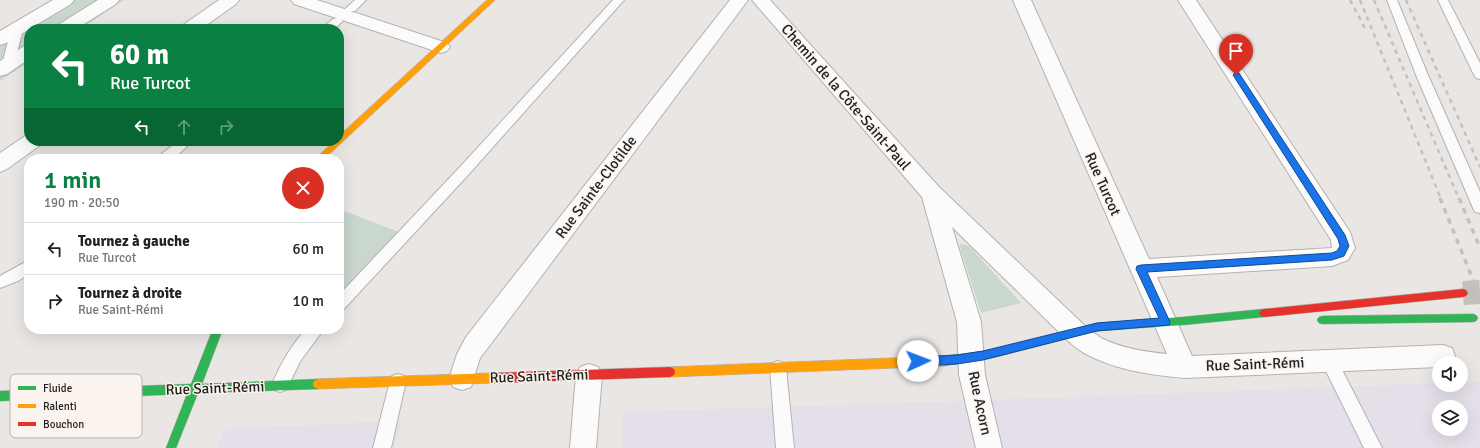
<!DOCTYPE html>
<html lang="fr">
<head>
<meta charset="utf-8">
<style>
  body { margin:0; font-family:Signika,sans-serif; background:#f6f6f6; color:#222; height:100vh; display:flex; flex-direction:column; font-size:15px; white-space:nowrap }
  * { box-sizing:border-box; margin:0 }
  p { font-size:13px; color:#767676 }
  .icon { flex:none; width:22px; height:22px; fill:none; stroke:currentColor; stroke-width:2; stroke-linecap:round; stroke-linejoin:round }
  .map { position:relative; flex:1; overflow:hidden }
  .panel { position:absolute; left:24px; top:154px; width:320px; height:180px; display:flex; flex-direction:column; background:#fff; border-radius:16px; box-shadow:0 4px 16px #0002 }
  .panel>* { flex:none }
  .guide { position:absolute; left:24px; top:24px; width:320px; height:122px; border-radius:16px; box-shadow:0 4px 16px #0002; background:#0b8043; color:#fff; overflow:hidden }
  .buttons { position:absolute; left:1432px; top:356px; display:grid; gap:8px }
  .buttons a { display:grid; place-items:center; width:36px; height:36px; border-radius:50%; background:#fff; box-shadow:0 4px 16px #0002; font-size:20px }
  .pin { position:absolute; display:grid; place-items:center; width:34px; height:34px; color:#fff; margin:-41px -17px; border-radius:50% 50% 50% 0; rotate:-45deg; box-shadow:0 0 4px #0007 }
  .pin .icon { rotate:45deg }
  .me { position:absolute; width:44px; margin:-22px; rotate:88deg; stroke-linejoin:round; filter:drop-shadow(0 0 3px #0008) }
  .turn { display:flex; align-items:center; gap:14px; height:84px; padding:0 20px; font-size:18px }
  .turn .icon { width:52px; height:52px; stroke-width:2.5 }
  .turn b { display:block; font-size:28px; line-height:34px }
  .lanes { display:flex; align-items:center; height:38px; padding:0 20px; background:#0003; justify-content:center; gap:20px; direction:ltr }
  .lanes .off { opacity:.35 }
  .round { display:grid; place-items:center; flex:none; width:42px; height:42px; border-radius:21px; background:#f6f6f6 }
  .head { display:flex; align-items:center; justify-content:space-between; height:68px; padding:0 20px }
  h1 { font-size:24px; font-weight:600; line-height:30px; color:#0b8043 }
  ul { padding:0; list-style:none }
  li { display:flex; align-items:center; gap:12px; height:52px; padding:0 20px; border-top:1px solid #e0e0e0 }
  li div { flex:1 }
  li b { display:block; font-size:15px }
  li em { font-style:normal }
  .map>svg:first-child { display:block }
  .commercial { fill:#e5dfea; fill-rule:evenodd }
  .green { fill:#c9d7cd }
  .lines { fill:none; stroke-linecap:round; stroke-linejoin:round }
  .secondary-tunnel { stroke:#c2bfbd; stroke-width:24; stroke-dasharray:24 12; stroke-linecap:butt }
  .lane-casing { stroke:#b4b1b0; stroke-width:2 }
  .street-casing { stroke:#b4b1b0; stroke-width:2 }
  .fast-casing { stroke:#b4b1b0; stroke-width:1 }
  .slow-casing { stroke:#b4b1b0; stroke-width:1 }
  .jam-casing { stroke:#b4b1b0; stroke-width:1 }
  .lane { fill:#fcfbfb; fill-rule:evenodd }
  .street { fill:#fcfbfb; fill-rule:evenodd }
  .fast { fill:#30b455; fill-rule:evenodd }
  .slow { fill:#ff9f0a; fill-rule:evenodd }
  .jam { fill:#e5322d; fill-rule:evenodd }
  .rail-far1 { stroke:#c3c2c2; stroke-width:2.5; stroke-dasharray:4.5 4.5; stroke-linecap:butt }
  .rail { stroke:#c3c2c2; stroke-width:3.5; stroke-dasharray:5.5 5.5; stroke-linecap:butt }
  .route { fill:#1a73e8; stroke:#114b97 }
  .labels { text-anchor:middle; stroke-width:3; stroke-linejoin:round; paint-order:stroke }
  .street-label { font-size:15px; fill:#242220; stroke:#faf3ee }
  .key { fill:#faf3ee; stroke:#bab4b0; stroke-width:1 }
  .key-label { font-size:11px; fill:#242220 }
</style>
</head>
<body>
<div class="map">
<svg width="1480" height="448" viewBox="0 0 1480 448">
  <rect width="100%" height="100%" fill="#e9e6e4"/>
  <g class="commercial">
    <path d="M1461,382H1480V448H621L623,412L1020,399L1439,383V385H1461ZM1439,407H1461V429H1439Z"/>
    <path d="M402,421L394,448H217L225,429Z"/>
  </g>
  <g class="green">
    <path d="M54,0H124L80,29H29V62L0,81V33Z"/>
    <path d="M339,209L399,232L339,296Z"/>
    <path d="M961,244L969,246L1021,303L981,313L960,247Z"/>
  </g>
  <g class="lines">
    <path class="secondary-tunnel" d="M1463,293L1480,292"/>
    <defs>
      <g id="lane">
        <path d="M355,0H366L355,11H347L345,9Z"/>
        <path d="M613,0H624L469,174L344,309L339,311V295L459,168Z"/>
        <path d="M1387,0H1397L1428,75L1480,192V213L1475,212L1473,208L1416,75Z"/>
        <path d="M1438,0H1448L1480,63V79L1476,78L1474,75Z"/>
        <path d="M337,18L341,19L343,21L334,29H321L333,19Z"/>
        <path d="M17,25L21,26L23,29L14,65L12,68H4L2,65L11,29L13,26Z"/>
        <path d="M178,141H193L173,159H157L159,156Z"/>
        <path d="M29,260V274L18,281L0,288V276Z"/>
        <path d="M306,329H324L301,360L286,390L280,392L274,390L272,385C280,364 291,346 306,329Z"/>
        <path d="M1329,354L1335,356L1382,448H1364L1321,361L1323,356Z"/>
        <path d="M778,361L784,363L786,368L794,448H776L770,368L772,363Z"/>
        <path d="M398,374L404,376L406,381L391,448H373L390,381L392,376Z"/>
      </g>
      <g id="street">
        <path d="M53,0H74L71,4L6,43L0,45V31Z"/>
        <path d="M98,0H119L116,4L76,29H55L58,25Z"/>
        <path d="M219,0H239L236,4L201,29H180L183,25Z"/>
        <path d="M291,0H317L447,43L450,47L447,51L441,53L294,4Z"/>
        <path d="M730,0H748L484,353L480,358L471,387L462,390L453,387L449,379L457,354L466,337Z"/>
        <path d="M752,0H770L939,187L1084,325C1089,329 1095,334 1101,338C1121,348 1145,352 1167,354L1013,0H1031L1149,259L1332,248L1331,240L1178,0H1196L1350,232L1355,248L1348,260L1332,266L1157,277L1192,356L1443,345L1452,348L1455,356L1452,363H1439V367L1185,378C1150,375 1115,370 1084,353C1077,349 1072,344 1066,339L952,227L981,322L985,375L1002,448H976L959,375L957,322L922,197Z"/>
        <path d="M29,45V59L7,74L0,76V61L23,47Z"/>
        <path d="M29,135V141H42L39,146L7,169L0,172V153L25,136Z"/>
        <path d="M589,364L598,367L602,375L596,448H570L576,375L580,367Z"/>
      </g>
      <g id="fast">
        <path d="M1264,309L1267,310L1269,313L1267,316L1264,317L1183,325L1097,331L996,357L944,366L940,364L939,361L940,358L944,356L996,349L1097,323L1183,317Z"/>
        <path d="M1473,314L1476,315L1478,318L1476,321L1473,322L1322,324L1319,323L1317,320L1319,317L1322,316Z"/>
        <path d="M213,329H223L202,384L318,379L322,381L323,384L322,387L318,389L198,393L176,448H166L187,394L0,401V391L191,384Z"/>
      </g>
      <g id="slow">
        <path d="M487,0H495L324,159H315L334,141H339V136Z"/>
        <path d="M944,356L948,358L949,361L948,364L944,366L670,377L666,375L665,372L666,369L670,367Z"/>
        <path d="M496,373L500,375L501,378L500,381L496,383L318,389L314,387L313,384L314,381L318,379Z"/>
      </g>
      <g id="jam">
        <path d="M1463,289L1466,290L1468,293L1466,296L1463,297L1264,317L1261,316L1259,313L1261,310L1264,309Z"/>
        <path d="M670,367L674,369L675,372L674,375L670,377L496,383L492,381L491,378L492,375L496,373Z"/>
      </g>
    </defs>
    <use href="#lane" class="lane-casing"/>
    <use href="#street" class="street-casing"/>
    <use href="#fast" class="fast-casing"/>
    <use href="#slow" class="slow-casing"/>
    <use href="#jam" class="jam-casing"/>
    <use href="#lane" class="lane"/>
    <use href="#street" class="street"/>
    <use href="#fast" class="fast"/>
    <use href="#slow" class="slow"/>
    <use href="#jam" class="jam"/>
    <g class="rail-far1">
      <path d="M1350,0L1366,30"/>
      <path d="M1360,0L1441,199"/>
      <path d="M1374,0L1459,199"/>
      <path d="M1406,0L1480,167"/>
    </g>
    <g class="rail">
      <path d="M1440,198L1480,297"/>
      <path d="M1459,198L1480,248"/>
    </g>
  </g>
  <path class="route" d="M1236,72L1239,73L1345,235L1349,246L1344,256L1332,260L1147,272L1170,322L1169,325L1097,331L983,360L957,364L918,366L915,365L913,361L915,358L918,357L957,355L983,351L1097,323L1159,318L1136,269L1137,266L1141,265L1332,253L1337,251L1340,246L1338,239L1233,75Z"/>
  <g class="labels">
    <g class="street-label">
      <text transform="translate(846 97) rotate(49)" y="5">Chemin de la Côte-Saint-Paul</text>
      <text transform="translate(1103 184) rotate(66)" y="5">Rue Turcot</text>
      <text transform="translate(596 187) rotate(-53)" y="5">Rue Sainte-Clotilde</text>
      <text transform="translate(1255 364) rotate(-2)" y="5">Rue Saint-Rémi</text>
      <text transform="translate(539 376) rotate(-2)" y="5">Rue Saint-Rémi</text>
      <text transform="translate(215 388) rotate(-2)" y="5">Rue Saint-Rémi</text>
      <text transform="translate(980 403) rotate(78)" y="5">Rue Acorn</text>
    </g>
  </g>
  <rect x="10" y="374" width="132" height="64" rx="6" class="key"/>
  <rect x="18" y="386" width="18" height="4" fill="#30b455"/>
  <rect x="18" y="404" width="18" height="4" fill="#ff9f0a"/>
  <rect x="18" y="422" width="18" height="4" fill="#e5322d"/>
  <g class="key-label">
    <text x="43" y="392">Fluide</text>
    <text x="43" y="410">Ralenti</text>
    <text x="43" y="428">Bouchon</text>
  </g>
</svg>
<div class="buttons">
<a><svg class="icon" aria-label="sound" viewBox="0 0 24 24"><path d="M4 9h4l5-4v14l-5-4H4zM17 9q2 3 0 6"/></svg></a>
<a><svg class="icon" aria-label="layers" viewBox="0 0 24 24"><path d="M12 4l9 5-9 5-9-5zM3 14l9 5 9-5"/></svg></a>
</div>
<div class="pin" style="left:1236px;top:75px;background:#d93025"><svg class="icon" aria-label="arrive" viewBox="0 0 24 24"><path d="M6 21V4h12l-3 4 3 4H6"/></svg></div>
<svg class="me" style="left:918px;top:361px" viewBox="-20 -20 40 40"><circle r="19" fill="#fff"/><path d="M0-13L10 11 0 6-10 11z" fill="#1a73e8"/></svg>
<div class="guide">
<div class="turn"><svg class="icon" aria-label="left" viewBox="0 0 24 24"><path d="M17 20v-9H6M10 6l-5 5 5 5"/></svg><div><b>60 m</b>Rue Turcot</div></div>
<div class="lanes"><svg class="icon" aria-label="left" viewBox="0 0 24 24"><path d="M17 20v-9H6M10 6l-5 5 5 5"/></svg><svg class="icon off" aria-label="ahead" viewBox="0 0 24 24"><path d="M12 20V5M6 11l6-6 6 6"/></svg><svg class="icon off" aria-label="right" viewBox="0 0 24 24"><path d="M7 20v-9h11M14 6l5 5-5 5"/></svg></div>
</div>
<section class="panel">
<div class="head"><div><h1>1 min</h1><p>190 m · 20:50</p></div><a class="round" style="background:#d93025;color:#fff"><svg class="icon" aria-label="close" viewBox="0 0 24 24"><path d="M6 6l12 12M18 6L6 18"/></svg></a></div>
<ul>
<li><svg class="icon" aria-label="left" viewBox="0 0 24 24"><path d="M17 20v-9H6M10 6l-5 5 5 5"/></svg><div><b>Tournez à gauche</b><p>Rue Turcot</p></div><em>60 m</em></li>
<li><svg class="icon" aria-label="right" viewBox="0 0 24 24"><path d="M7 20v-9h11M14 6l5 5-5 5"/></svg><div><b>Tournez à droite</b><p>Rue Saint-Rémi</p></div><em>10 m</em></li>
</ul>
</section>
</div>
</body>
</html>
